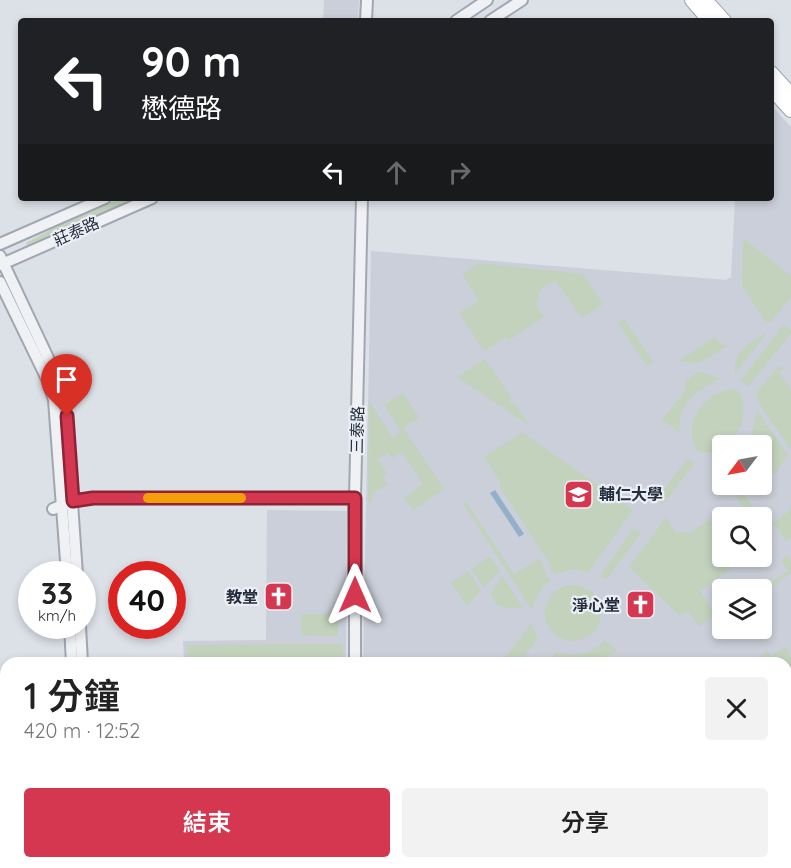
<!DOCTYPE html>
<html lang="zh-TW">
<head>
<meta charset="utf-8">
<style>
  body { margin:0; font-family:Quicksand,"Noto Sans TC",sans-serif; background:#f2f2f2; color:#222; height:100vh; display:flex; flex-direction:column; font-size:22px; white-space:nowrap }
  * { box-sizing:border-box; margin:0 }
  p { font-size:20px; color:#767676 }
  .icon { flex:none; width:33px; height:33px; fill:none; stroke:currentColor; stroke-width:2; stroke-linecap:round; stroke-linejoin:round }
  .map { position:relative; flex:1; overflow:hidden }
  .details { position:absolute; left:0px; top:657px; width:792px; height:212px; display:flex; flex-direction:column; background:#fff; border-radius:18px 18px 0 0; box-shadow:0 3px 9px #0003 }
  .details>* { flex:none }
  .top-card { position:absolute; left:18px; top:18px; width:756px; height:183px; border-radius:6px; box-shadow:0 3px 9px #0003; background:#202124; color:#fff; overflow:hidden }
  .needle { width:39px; rotate:238deg }
  .tools { position:absolute; left:712px; top:435px; display:grid; gap:12px }
  .tools a { display:grid; place-items:center; width:60px; height:60px; border-radius:6px; background:#fff; box-shadow:0 3px 9px #0003; font-size:30px }
  .speed { position:absolute; left:18px; top:561px; display:flex; gap:12px; font-size:30px; font-weight:700; text-align:center }
  .speed>* { display:grid; place-content:center; width:78px; height:78px; border-radius:50%; background:#fff; box-shadow:0 3px 9px #0003; line-height:1 }
  .speed small { font-size:15px; font-weight:400 }
  .speed .limit { border:9px solid #d22; background:#fff; color:#111 }
  .pin { position:absolute; display:grid; place-items:center; width:51px; height:51px; color:#fff; margin:-62px -26px; border-radius:50% 50% 50% 0; rotate:-45deg; box-shadow:0 0 6px #0007 }
  .pin .icon { rotate:45deg }
  .me { position:absolute; width:66px; margin:-33px; rotate:0deg; stroke-linejoin:round; filter:drop-shadow(0 0 4px #0008) }
  .turn { display:flex; align-items:center; gap:21px; height:126px; padding:0 24px; font-size:27px }
  .turn .icon { width:78px; height:78px; stroke-width:2.5 }
  .turn b { display:block; font-size:42px; line-height:51px }
  .lanes { display:flex; align-items:center; height:57px; padding:0 24px; background:#0003; justify-content:center; gap:30px; direction:ltr }
  .lanes .off { opacity:.35 }
  .round { display:grid; place-items:center; flex:none; width:63px; height:63px; border-radius:6px; background:#f2f2f2 }
  .headline { display:flex; align-items:center; justify-content:space-between; height:102px; padding:0 24px }
  h1 { font-size:36px; font-weight:600; line-height:45px }
  .cta { display:flex; gap:12px; margin-top:auto; padding:12px 24px }
  .cta a { flex:1; height:69px; border-radius:6px; background:#d63750; color:#fff; font-size:24px; font-weight:600; line-height:69px; text-align:center }
  .cta a+a { background:#f2f2f2; color:#222 }
  .map>svg:first-child { display:block }
  .built { fill:#cacfd9; fill-rule:evenodd }
  .green { fill:#c2d2bc }
  .water { fill:#94afca }
  .lines { fill:none; stroke-linecap:round; stroke-linejoin:round }
  .minor-casing { stroke:#a1a7b1; stroke-width:14 }
  .major-casing { stroke:#9ba5b4; stroke-width:16 }
  .minor { stroke:#eff1f5; stroke-width:10 }
  .major { stroke:#fff; stroke-width:14 }
  .route-casing { stroke:#8b2434; stroke-width:15 }
  .route { stroke:#d63750; stroke-width:10 }
  .slow { stroke:#f59e0b; stroke-width:10 }
  .labels { text-anchor:middle; stroke-width:4.5; stroke-linejoin:round; paint-order:stroke }
  .street-label { font-size:16px; fill:#252e3e; stroke:#ebeff5 }
  .poi-label { font-size:16px; font-weight:bold; fill:#252e3e; stroke:#ebeff5; text-anchor:end }
</style>
</head>
<body>
<div class="map">
<svg width="791" height="868" viewBox="0 0 791 868">
  <rect width="100%" height="100%" fill="#dce0e7"/>
  <g class="built">
    <path d="M324,0H359L358,21H323Z"/>
    <path d="M771,105L791,127V868H360V862H786V663H363L371,251L726,280L731,277L735,198H771ZM723,446H762V484H723ZM723,518H762V556H723ZM723,590H762V628H723Z"/>
    <path d="M267,510L347,511L346,663H184L183,641L266,640Z"/>
    <path d="M347,862V868H150V863Z"/>
  </g>
  <g class="green">
    <path d="M121,198H136L27,246L26,243L60,225Z"/>
    <path d="M743,238L791,276V297L770,323H766L742,285Z"/>
    <path d="M479,263L583,274L603,304L582,318L555,280L541,289L536,305L544,317L508,341L506,337L484,351L459,313L479,301L462,274Z"/>
    <path d="M624,319L653,362L647,366L618,323Z"/>
    <path d="M784,324L791,330V333L749,386L741,380Z"/>
    <path d="M766,334L735,374C732,354 750,340 766,334Z"/>
    <path d="M715,337L720,344L728,346L699,363L678,361Z"/>
    <path d="M485,359L511,397L510,403L516,405L530,426L457,377Z"/>
    <path d="M779,367L786,368L779,372L791,390V450L759,403L756,392Z"/>
    <path d="M699,371L721,379C698,388 675,406 680,433L662,420L687,389L684,383Z"/>
    <path d="M732,389L738,391C756,415 728,462 698,451C679,425 705,392 732,389Z"/>
    <path d="M403,393L419,417L403,428L444,489L413,510L404,498L423,484L402,452L392,458L388,453L378,459L387,474L383,476L387,484L372,494V502H368L369,401L393,438L401,432L384,405Z"/>
    <path d="M757,411L788,455L774,475L770,470L762,471V446L743,445L752,434Z"/>
    <path d="M522,432L633,510L588,572L573,569L555,574L551,570V566L500,487V482L484,457Z"/>
    <path d="M687,460L692,461L693,465L664,503L660,502L658,497Z"/>
    <path d="M728,485H737L760,517H751Z"/>
    <path d="M466,502L514,574L539,559L545,569V574L551,580C540,588 536,597 532,610L463,504Z"/>
    <path d="M791,507V538L786,541L773,523L789,511Z"/>
    <path d="M666,518L676,532L690,533L710,519L723,539V556L734,557L739,563L700,591L715,614L699,626L688,611L680,616L629,567Z"/>
    <path d="M633,529L638,530L640,534L607,579H602L601,574Z"/>
    <path d="M787,555L791,561V573L762,594L761,589L788,571L781,560Z"/>
    <path d="M490,556L500,571L484,587L471,569Z"/>
    <path d="M468,571L481,590L467,606L451,583Z"/>
    <path d="M502,576L523,608C506,608 498,612 491,594Z"/>
    <circle cx="573" cy="613" r="28"/>
    <path d="M301,614H338V636L301,635Z"/>
    <path d="M531,624L538,638L519,663H501Z"/>
    <path d="M605,640L617,651L595,663H558L554,655L555,652C575,657 591,655 605,640Z"/>
    <path d="M343,644V663H188L187,645Z"/>
    <path d="M785,647L791,657V672L786,675V663H751L767,651L771,656Z"/>
    <path d="M611,863H659L662,868H608L607,865Z"/>
    <path d="M664,863H737L740,868H667Z"/>
  </g>
  <path class="water" d="M495,490L524,534L519,537L490,493Z"/>
  <g class="lines">
    <defs>
      <g id="minor">
        <path d="M366,21L367,0"/>
        <path d="M456,21L487,0"/>
        <path d="M490,21L522,0"/>
        <path d="M0,244L105,198"/>
        <path d="M0,256L55,373L65,404L77,574"/>
        <path d="M0,265L152,198"/>
        <path d="M0,282L48,381L54,400L67,574"/>
        <path d="M53,509L73,501L93,498H355"/>
        <path d="M70,626L72,663"/>
        <path d="M80,626L82,663"/>
        <path d="M355,663V498L362,198"/>
        <path d="M84,862V868"/>
        <path d="M95,862V868"/>
        <path d="M354,862V868"/>
      </g>
      <g id="major">
        <path d="M692,0L710,21"/>
        <path d="M705,0L724,21"/>
        <path d="M771,73L791,95"/>
        <path d="M771,88L791,110"/>
      </g>
    </defs>
    <use href="#minor" class="minor-casing"/>
    <use href="#major" class="major-casing"/>
    <use href="#minor" class="minor"/>
    <use href="#major" class="major"/>
  </g>
  <g class="lines">
    <defs>
      <path id="route" d="M67,416L73,501L93,498H355V595"/>
    </defs>
    <use href="#route" class="route-casing"/>
    <use href="#route" class="route"/>
    <path class="slow" d="M148,498H241"/>
  </g>
  <defs>
    <symbol id="university-square" viewBox="-11 -11 22 22"><rect x="-9" y="-9" width="18" height="18" rx="4" fill="#d63750" stroke="#ebeff5"/><path d="M0-5L7-2L0 1L-7-2ZM-4 1L0 2.5L4 1V4Q0 6-4 4Z" fill="#fff"/></symbol>
    <symbol id="church-square" viewBox="-11 -11 22 22"><rect x="-9" y="-9" width="18" height="18" rx="4" fill="#d63750" stroke="#ebeff5"/><path d="M-1.2-6h2.4v3.5h3.3v2.4h-3.3V6h-2.4V-.1h-3.3v-2.4h3.3Z" fill="#fff"/></symbol>
  </defs>
  <g fill-rule="evenodd">
    <use href="#university-square" x="562" y="478" width="33" height="33"/>
    <use href="#church-square" x="262" y="580" width="33" height="33"/>
    <use href="#church-square" x="624" y="588" width="33" height="33"/>
  </g>
  <g class="labels">
    <g class="street-label">
      <text transform="translate(76 231) rotate(-24)" y="6">莊泰路</text>
      <text transform="translate(357 430) rotate(-89)" y="6">三泰路</text>
    </g>
    <g class="poi-label">
      <text x="599" y="500" text-anchor="start">輔仁大學</text>
      <text x="258" y="603">教堂</text>
      <text x="620" y="611">淨心堂</text>
    </g>
  </g>
</svg>
<div class="tools">
<a><svg class="needle" viewBox="-14 -14 28 28"><path d="M0-13l5 13h-10z" fill="#e53935"/><path d="M0 13l5-13h-10z" fill="#767676"/></svg></a>
<a><svg class="icon" aria-label="search" viewBox="0 0 24 24"><circle cx="10" cy="10" r="6"/><path d="M15 15l6 6"/></svg></a>
<a><svg class="icon" aria-label="layers" viewBox="0 0 24 24"><path d="M12 4l9 5-9 5-9-5zM3 14l9 5 9-5"/></svg></a>
</div>
<div class="speed"><div>33<small>km/h</small></div><div class="limit">40</div></div>
<div class="pin" style="left:67px;top:416px;background:#d93025"><svg class="icon" aria-label="arrive" viewBox="0 0 24 24"><path d="M6 21V4h12l-3 4 3 4H6"/></svg></div>
<svg class="me" style="left:355px;top:595px" viewBox="-20 -20 40 40"><path d="M0-17L14 15 0 8-14 15z" fill="#d63750" stroke="#fff" stroke-width="4"/></svg>
<div class="top-card">
<div class="turn"><svg class="icon" aria-label="left" viewBox="0 0 24 24"><path d="M17 20v-9H6M10 6l-5 5 5 5"/></svg><div><b>90 m</b>懋德路</div></div>
<div class="lanes"><svg class="icon" aria-label="left" viewBox="0 0 24 24"><path d="M17 20v-9H6M10 6l-5 5 5 5"/></svg><svg class="icon off" aria-label="ahead" viewBox="0 0 24 24"><path d="M12 20V5M6 11l6-6 6 6"/></svg><svg class="icon off" aria-label="right" viewBox="0 0 24 24"><path d="M7 20v-9h11M14 6l5 5-5 5"/></svg></div>
</div>
<section class="details">
<div class="headline"><div><h1>1 分鐘</h1><p>420 m · 12:52</p></div><a class="round"><svg class="icon" aria-label="close" viewBox="0 0 24 24"><path d="M6 6l12 12M18 6L6 18"/></svg></a></div>
<div class="cta"><a>結束</a><a>分享</a></div>
</section>
</div>
</body>
</html>
